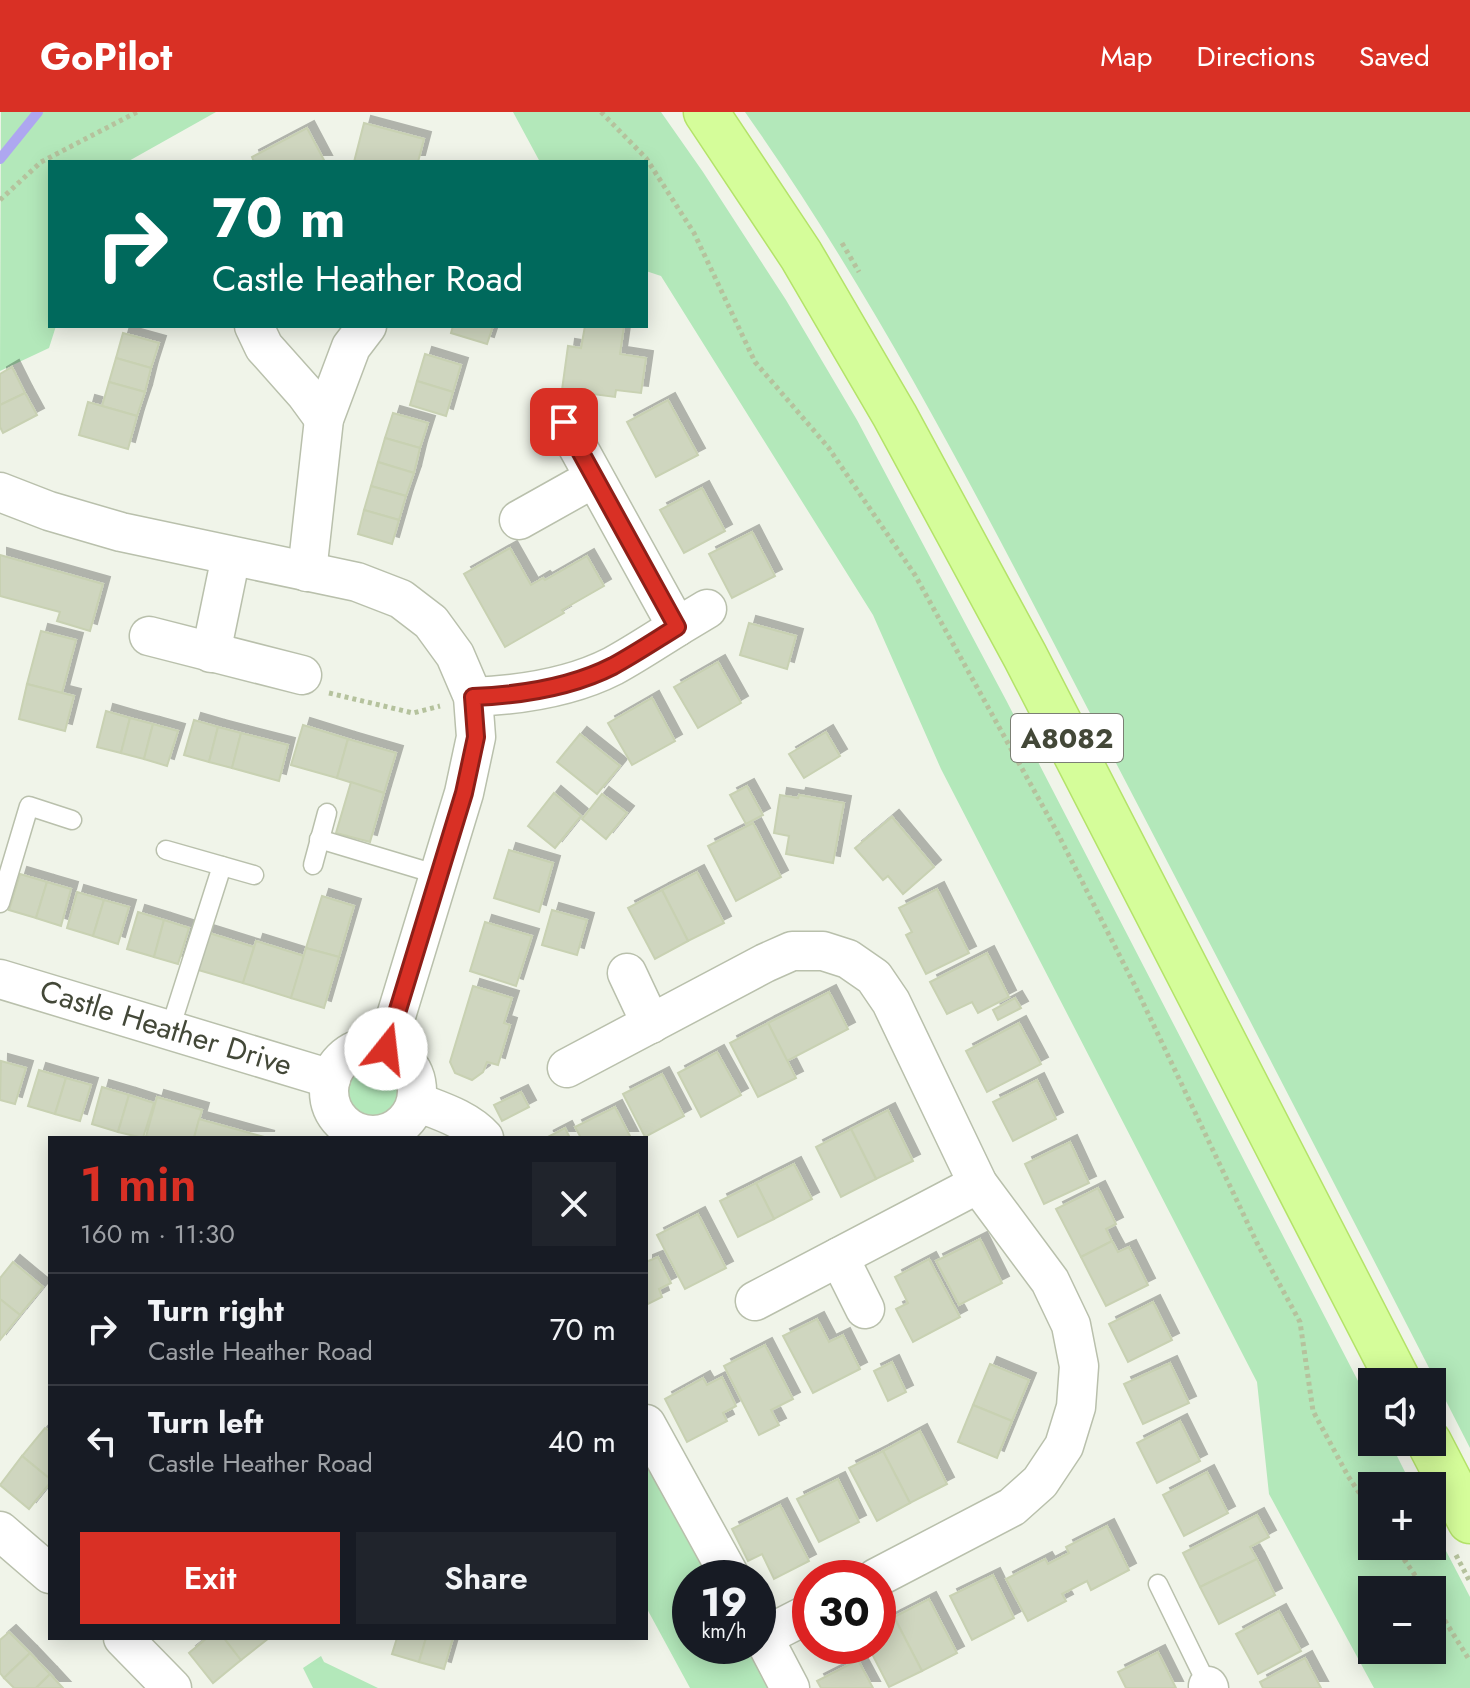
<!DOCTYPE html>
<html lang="en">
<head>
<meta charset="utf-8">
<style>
  body { margin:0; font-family:Jost,sans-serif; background:#20242c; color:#f1f3f6; height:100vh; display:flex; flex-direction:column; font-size:30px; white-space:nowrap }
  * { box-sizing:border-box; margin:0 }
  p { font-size:26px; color:#9ea1a6 }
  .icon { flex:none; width:44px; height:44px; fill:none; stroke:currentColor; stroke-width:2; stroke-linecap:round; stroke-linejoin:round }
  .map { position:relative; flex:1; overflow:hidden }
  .drawer { position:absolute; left:48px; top:1024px; width:600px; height:504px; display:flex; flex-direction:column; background:#171b24; border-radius:0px; box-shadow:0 4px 20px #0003 }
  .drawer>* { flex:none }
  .banner { position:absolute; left:48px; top:48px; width:600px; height:168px; border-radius:0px; box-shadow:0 4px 20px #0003; background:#00695c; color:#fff; overflow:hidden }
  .controls { position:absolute; left:1358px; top:1256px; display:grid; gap:16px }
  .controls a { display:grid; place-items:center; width:88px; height:88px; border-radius:0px; background:#171b24; box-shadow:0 4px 20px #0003; font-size:40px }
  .speed { position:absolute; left:672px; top:1448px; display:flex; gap:16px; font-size:40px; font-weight:700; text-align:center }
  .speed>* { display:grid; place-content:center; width:104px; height:104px; border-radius:50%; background:#171b24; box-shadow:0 4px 20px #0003; line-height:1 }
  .speed small { font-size:20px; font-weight:400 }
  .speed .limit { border:12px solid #d22; background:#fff; color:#111 }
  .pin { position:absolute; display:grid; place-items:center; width:68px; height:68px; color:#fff; margin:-34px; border-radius:16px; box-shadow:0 4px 12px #0006 }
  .me { position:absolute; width:88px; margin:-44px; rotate:16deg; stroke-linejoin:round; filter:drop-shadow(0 0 6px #0008) }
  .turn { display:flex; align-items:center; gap:28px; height:168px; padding:0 32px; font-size:36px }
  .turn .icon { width:104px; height:104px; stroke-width:2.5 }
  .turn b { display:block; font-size:56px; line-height:68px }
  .round { display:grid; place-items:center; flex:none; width:84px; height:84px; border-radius:0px; background:#20242c }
  .head { display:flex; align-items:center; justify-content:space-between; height:136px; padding:0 32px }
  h1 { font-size:48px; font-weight:600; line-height:60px; color:#d93025 }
  .action { display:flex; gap:16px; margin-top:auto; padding:16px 32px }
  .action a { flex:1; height:92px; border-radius:0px; background:#d93025; color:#fff; font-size:32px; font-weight:600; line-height:92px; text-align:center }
  .action a+a { background:#20242c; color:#f1f3f6 }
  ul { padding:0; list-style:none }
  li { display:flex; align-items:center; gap:24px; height:112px; padding:0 32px; border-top:2px solid #363941 }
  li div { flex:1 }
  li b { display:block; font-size:30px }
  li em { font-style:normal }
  header { display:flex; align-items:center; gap:48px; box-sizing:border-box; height:112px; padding:0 40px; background:#d93025; color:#fff }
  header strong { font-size:38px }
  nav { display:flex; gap:44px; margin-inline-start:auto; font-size:28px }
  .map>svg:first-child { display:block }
  .green { fill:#b3e8ba; fill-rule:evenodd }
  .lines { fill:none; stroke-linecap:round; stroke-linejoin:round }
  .stream { stroke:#aea7f0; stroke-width:10 }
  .building { fill:#cfd6bf; stroke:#c8d1b2; stroke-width:2; filter:url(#shadow) }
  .lane-casing { stroke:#b9c0ac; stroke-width:21 }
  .street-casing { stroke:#b9c0ac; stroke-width:41 }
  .primary-casing { stroke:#b4e369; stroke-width:47 }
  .path { stroke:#b5c29d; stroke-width:5; stroke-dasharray:4 4; stroke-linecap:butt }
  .lane { stroke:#fff; stroke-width:18 }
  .street { stroke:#fff; stroke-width:38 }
  .primary { stroke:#d5fd9a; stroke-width:44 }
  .route-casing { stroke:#8d1f18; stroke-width:20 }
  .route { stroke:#d93025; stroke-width:14 }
  .labels { text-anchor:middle; stroke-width:7; stroke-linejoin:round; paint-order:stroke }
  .shield { fill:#fff; stroke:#7b7f74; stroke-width:2 }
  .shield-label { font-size:28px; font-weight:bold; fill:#434838 }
  .street-label { font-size:30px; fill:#434838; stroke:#fff }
</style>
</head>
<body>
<header>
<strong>GoPilot</strong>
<nav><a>Map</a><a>Directions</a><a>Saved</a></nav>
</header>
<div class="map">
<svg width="1470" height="1576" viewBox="0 0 1470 1576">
  <defs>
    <filter id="shadow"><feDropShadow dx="7" dy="-7" stdDeviation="0" flood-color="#0004"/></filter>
  </defs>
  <rect width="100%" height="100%" fill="#f0f4e9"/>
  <g class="green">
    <path d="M1,0H216L127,50H50V214H56L49,236L0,259Z"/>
    <path d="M513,0H661L703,60L786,188L857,308L1006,588L1372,1296V1330H1390L1412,1374H1372V1434H1432V1412L1470,1485V1576H1374L1269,1382L1257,1270L941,657L873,503L661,164L646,159V50H540ZM1432,1478V1538H1372V1478Z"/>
    <path d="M745,0H1470V1336C1345,1091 1218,847 1091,603C984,397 879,190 745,0Z"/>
    <circle cx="375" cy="977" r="29"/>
    <path d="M646,1347L712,1466H690V1534H750L773,1576H690L646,1495Z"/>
    <path d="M321,1544L324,1550L378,1576H313L303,1556Z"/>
  </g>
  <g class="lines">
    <path class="stream" d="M0,47L38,0"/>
  </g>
  <g class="building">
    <path d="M364,11L424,27L418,50H354Z"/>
    <path d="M307,16L325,50H254L252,45Z"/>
    <path d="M453,214H493L487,232L451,221Z"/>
    <path d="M585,214H624L620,242L646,246L641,281L616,278L615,285L562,278L568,234L581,236Z"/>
    <path d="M123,221L159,231L151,256L116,246Z"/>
    <path d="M425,242L461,253L453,280L417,269Z"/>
    <path d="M116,246L151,256L145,280L109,270Z"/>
    <path d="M12,255L25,281L0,293V262Z"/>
    <path d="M417,269L453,280L446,304L410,293Z"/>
    <path d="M109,270L145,280L137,304L102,294Z"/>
    <path d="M25,281L37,303L3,321L0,315V293Z"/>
    <path d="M668,288L698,343L656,365L627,310Z"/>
    <path d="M88,290L137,304L128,337L79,323Z"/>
    <path d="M393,301L428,311L420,336L385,326Z"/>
    <path d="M385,326L420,336L414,361L378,350Z"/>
    <path d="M378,350L414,361L406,384L371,374Z"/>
    <path d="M371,374L406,384L399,408L364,398Z"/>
    <path d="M702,376L725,419L684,441L660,398Z"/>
    <path d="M364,398L399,408L392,432L358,422Z"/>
    <path d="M752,420L775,464L732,486L709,442Z"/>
    <path d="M510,436L531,473L543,466L545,468L587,444L604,474L562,498L564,501L505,535L464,462Z"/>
    <path d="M0,443L103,472L90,519L57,509L60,500L0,484Z"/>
    <path d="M749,511L796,524L787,557L740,543Z"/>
    <path d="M41,519L76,528L62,581L27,572Z"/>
    <path d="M718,550L741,591L698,616L674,575Z"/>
    <path d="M27,572L74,584L65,619L19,607Z"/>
    <path d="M652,586L675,629L632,653L608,611Z"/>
    <path d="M106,599L130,606L121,641L97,635Z"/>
    <path d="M130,606L153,612L144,647L121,641Z"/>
    <path d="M194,608L218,615L209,650L184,643Z"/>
    <path d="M153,612L178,619L167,654L144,647Z"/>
    <path d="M303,613L348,627L337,666L291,653Z"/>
    <path d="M218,615L241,621L232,656L209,650Z"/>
    <path d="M826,620L840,644L804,666L789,642Z"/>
    <path d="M241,621L288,633L279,669L232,656Z"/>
    <path d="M580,622L620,654L597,682L557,650Z"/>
    <path d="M348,627L396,641L384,681L337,666Z"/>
    <path d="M351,670L384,681L370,730L336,721Z"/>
    <path d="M747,674L763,703L746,712L730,683Z"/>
    <path d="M554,681L581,704L555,736L528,714Z"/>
    <path d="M602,682L627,701L606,727L582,707Z"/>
    <path d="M780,683L798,686L799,683L844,691L833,751L786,742L789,724L774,721Z"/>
    <path d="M892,705L934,755L903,782L888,764L883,768L855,736Z"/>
    <path d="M753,711L781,765L736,789L708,734Z"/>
    <path d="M509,738L553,751L539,800L494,786Z"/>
    <path d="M697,760L724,811L688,829L662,778Z"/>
    <path d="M20,762L47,770L36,806L9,798Z"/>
    <path d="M47,770L71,777L61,814L36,806Z"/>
    <path d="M937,777L969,841L926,862L906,823L912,820L899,796Z"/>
    <path d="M662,778L688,829L655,847L628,796Z"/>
    <path d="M77,780L104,788L93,824L67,816Z"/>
    <path d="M322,784L354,794L339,845L306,836Z"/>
    <path d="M104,788L129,795L118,832L93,824Z"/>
    <path d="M552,798L587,808L577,843L542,833Z"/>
    <path d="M138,800L164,808L154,845L127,837Z"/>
    <path d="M164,808L189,816L178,852L154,845Z"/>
    <path d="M485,810L532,824L516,874L470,859Z"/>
    <path d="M206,820L254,835L243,871L195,857Z"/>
    <path d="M256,829L304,844L291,886L243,871Z"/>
    <path d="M306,836L339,845L324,896L291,886Z"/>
    <path d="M987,841L1009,885L978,901L972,890L947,902L930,870Z"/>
    <path d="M473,874L512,886L504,911L510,913L498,953L487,950L483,960L472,968L455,961L450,950Z"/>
    <path d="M829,880L848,917L787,949L768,911Z"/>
    <path d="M1015,886L1021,896L998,908L993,898Z"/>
    <path d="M768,911L796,966L758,985L730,931Z"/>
    <path d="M1019,911L1041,952L987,980L966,939Z"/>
    <path d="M717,940L741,983L701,1005L678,961Z"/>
    <path d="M1,949L26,956L15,992L0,988Z"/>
    <path d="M39,958L66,966L55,1002L28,994Z"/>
    <path d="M662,962L684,1004L645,1025L623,982Z"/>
    <path d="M66,966L91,973L80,1009L55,1002Z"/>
    <path d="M1037,968L1056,1007L1013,1029L993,990Z"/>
    <path d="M102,975L129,983L118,1020L92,1012Z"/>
    <path d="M521,980L529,995L502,1009L494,993Z"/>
    <path d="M129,983L154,991L143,1026L118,1020Z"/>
    <path d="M157,985L202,998L194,1026H153L146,1024Z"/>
    <path d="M615,995L631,1026H581L575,1015Z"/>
    <path d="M888,998L913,1049L876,1067L851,1017Z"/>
    <path d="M199,1007L268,1026H194Z"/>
    <path d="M565,1016L570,1026H546Z"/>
    <path d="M851,1017L876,1067L841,1085L816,1035Z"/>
    <path d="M1070,1030L1089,1071L1044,1092L1025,1052Z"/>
    <path d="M794,1052L812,1087L774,1107L756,1071Z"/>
    <path d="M756,1071L774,1107L738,1125L720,1089Z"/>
    <path d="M1098,1076L1116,1112L1106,1117L1112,1129L1081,1145L1056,1097Z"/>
    <path d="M698,1102L726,1156L685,1177L657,1123Z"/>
    <path d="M980,1127L1002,1171L959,1193L936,1149Z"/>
    <path d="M1112,1129L1118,1140L1129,1135L1148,1173L1106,1194L1081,1145Z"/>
    <path d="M658,1145L671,1171L659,1177L662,1185L646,1193V1150Z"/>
    <path d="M929,1147L960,1205L913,1230L896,1197L908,1191L895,1165Z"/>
    <path d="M13,1150L43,1175L20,1203L0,1187V1166Z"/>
    <path d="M0,1187L20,1203L0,1228Z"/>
    <path d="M1153,1190L1172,1228L1128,1250L1109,1212Z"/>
    <path d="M817,1207L829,1230L843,1223L860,1257L813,1281L783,1224Z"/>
    <path d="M765,1233L793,1287L771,1298L779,1313L759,1323L724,1254Z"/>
    <path d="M892,1250L906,1280L888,1289L874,1259Z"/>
    <path d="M1170,1251L1189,1291L1143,1312L1124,1272Z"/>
    <path d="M990,1252L1029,1268L1012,1309L973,1293Z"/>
    <path d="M722,1265L736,1294L723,1301L727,1309L687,1330L665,1287L703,1266L707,1273Z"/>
    <path d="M973,1293L1012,1309L997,1346L958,1330Z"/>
    <path d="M1180,1309L1200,1349L1157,1371L1137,1331Z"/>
    <path d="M45,1316L50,1319V1367L22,1344Z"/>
    <path d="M920,1319L947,1372L910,1391L883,1339Z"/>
    <path d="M883,1339L910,1391L877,1409L849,1356Z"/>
    <path d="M22,1344L50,1367V1371L29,1397L0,1373Z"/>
    <path d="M1207,1360L1228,1401L1184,1424L1163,1383Z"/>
    <path d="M838,1367L859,1410L819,1430L797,1387Z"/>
    <path d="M780,1393L809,1449L774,1467L762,1442L748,1449L732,1417Z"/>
    <path d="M1257,1403L1269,1425L1250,1435L1257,1447L1200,1475L1183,1441Z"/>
    <path d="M1107,1414L1129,1458L1091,1478L1087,1469L1062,1482L1066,1489L1028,1509L1006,1467L1045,1447L1048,1452L1069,1441L1066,1435Z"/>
    <path d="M1257,1447L1275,1483L1219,1512L1200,1475Z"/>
    <path d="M993,1463L1014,1506L972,1528L950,1484Z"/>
    <path d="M929,1487L957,1541L922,1559L894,1505Z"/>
    <path d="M1279,1499L1301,1539L1258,1562L1236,1522Z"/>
    <path d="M894,1505L922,1559L889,1575L868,1534H878V1513Z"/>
    <path d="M9,1520L30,1541L4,1566L0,1561V1528Z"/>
    <path d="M207,1526H224L241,1548L213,1571L189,1541Z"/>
    <path d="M224,1526H269L241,1548Z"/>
    <path d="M397,1526H426L419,1550L392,1542Z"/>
    <path d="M426,1526H453L444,1557L419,1550Z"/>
    <path d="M1158,1540L1176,1576H1126L1118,1560Z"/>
    <path d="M30,1541L50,1562L36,1576H14L4,1566Z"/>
    <path d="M1305,1546L1321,1576H1263L1260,1570Z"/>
    <path d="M858,1548L873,1576H821L817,1569Z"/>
    <path d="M50,1562L63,1576H36Z"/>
  </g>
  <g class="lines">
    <defs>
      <g id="lane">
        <path d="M319,727L439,763"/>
        <path d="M166,738L254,763"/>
        <path d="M313,753L327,701"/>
        <path d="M0,791L29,694L72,708"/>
        <path d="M170,917L222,754"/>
        <path d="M1158,1472L1208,1574"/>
      </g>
      <g id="street">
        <path d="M254,214L264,235L305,281L324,307"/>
        <path d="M0,380L49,399L121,420L357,470L401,487L431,510L455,543L473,585L476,625L464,681L386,937"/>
        <path d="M519,408L594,366"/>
        <path d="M307,460L324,307L351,235L367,214"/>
        <path d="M677,515L707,497"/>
        <path d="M149,524L302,563"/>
        <path d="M211,541L231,444"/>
        <path d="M473,585C520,583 570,576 613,554C635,542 656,528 677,515L564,310"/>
        <path d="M627,861L651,912"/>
        <path d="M0,867L331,967"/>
        <circle cx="373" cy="979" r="44"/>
        <path d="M567,956L765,851L792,839H823L848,847L874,865L891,890L978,1072L1050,1169L1071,1213L1079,1254L1076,1295L1064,1334L1040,1370L1012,1395L876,1466"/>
        <path d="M417,990C440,999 467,1007 484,1026"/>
        <path d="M839,1145L865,1197"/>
        <path d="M755,1189L978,1072"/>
        <path d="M646,1312L731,1466"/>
        <path d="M0,1419L50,1462"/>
        <path d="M758,1515L790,1576"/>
        <path d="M763,1525L810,1501"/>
        <path d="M123,1526L172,1576"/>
        <path d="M1208,1574L1209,1576"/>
      </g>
      <g id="primary">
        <path d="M706,0L801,143L895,304L1025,544L1399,1270"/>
        <path d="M1429,1330L1470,1409"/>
      </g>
    </defs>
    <use href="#lane" class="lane-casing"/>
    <use href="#street" class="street-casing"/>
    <use href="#primary" class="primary-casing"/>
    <g class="path">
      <path d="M601,0L646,46L694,121L755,250L828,335L915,463L1057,720L1136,876L1257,1131L1300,1210L1313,1299L1348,1364L1372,1400"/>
      <path d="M0,88L41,50L137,0"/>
      <path d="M842,131L859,160"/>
      <path d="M329,581L413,601L440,594"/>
      <path d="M1395,1434L1425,1478"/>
      <path d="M1456,1443L1470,1470"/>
      <path d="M1432,1488L1470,1549"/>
    </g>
    <use href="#lane" class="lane"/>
    <use href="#street" class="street"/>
    <use href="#primary" class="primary"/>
  </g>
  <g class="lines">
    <defs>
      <path id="route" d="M386,937L464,681L476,625L473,585C521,583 570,576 613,554C635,542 656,528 677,515L564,310"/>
    </defs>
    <use href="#route" class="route-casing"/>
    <use href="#route" class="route"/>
  </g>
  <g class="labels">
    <rect class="shield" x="1011" y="602" width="112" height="48" rx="6"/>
    <g class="shield-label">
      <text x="1067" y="636">A8082</text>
    </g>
    <g class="street-label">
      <text transform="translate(166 916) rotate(17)" y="10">Castle Heather Drive</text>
    </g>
  </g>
</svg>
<div class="controls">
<a><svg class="icon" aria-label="sound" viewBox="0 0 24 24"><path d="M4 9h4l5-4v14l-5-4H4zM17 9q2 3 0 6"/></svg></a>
<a>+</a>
<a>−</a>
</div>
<div class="speed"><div>19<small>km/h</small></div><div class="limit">30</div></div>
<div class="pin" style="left:564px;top:310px;background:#d93025"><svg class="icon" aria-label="arrive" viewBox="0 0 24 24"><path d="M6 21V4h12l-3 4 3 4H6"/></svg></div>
<svg class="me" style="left:386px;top:937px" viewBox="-20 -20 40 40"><circle r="19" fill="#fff"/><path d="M0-13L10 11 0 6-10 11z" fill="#d93025"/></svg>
<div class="banner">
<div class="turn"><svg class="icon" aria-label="right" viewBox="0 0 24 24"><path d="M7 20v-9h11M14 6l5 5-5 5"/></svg><div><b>70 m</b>Castle Heather Road</div></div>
</div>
<section class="drawer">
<div class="head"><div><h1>1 min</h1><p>160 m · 11:30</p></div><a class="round"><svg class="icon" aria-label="close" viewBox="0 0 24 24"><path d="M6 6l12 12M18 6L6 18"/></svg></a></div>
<ul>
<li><svg class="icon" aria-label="right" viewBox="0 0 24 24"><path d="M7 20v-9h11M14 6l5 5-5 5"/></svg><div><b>Turn right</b><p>Castle Heather Road</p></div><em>70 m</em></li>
<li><svg class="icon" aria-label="left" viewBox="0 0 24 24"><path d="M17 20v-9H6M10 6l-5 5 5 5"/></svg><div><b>Turn left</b><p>Castle Heather Road</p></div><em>40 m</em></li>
</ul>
<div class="action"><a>Exit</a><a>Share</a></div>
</section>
</div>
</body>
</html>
